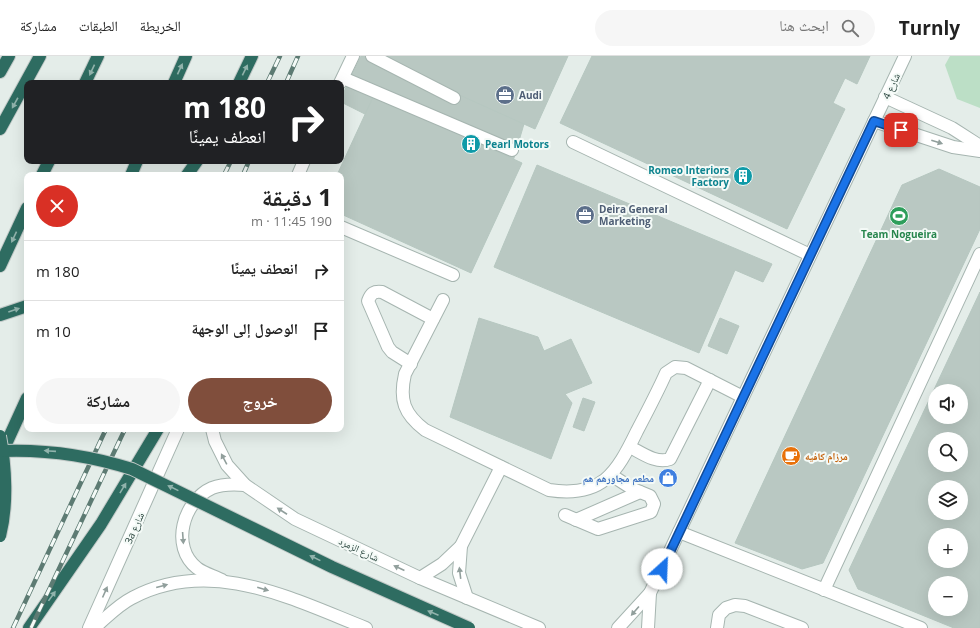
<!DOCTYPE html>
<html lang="ar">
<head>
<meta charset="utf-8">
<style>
  body { margin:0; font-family:"Open Sans","Noto Naskh Arabic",sans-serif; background:#f6f6f6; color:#222; direction:rtl; height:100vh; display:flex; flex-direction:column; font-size:15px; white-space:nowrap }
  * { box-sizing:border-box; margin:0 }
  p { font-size:13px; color:#767676 }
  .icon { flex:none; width:22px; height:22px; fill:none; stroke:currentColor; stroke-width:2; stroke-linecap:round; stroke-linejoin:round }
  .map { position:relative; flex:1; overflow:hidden; direction:ltr }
  .panel { position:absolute; left:24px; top:116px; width:320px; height:260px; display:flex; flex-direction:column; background:#fff; border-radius:8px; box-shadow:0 4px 16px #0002; direction:rtl }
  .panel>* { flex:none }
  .guide { position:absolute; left:24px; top:24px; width:320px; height:84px; border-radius:8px; box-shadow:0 4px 16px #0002; direction:rtl; background:#202124; color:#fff; overflow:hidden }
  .buttons { position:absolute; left:928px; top:328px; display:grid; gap:8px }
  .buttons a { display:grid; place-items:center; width:40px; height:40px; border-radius:50%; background:#fff; box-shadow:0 4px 16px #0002; font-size:20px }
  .pin { position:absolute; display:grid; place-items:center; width:34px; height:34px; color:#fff; margin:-17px; border-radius:8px; box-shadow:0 2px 6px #0006 }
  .me { position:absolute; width:44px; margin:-22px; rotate:25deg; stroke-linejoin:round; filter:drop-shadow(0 0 3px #0008) }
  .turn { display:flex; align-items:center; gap:14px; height:84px; padding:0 12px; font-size:18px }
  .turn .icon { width:52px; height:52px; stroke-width:2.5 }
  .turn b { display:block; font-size:28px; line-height:34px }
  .round { display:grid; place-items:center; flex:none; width:42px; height:42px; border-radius:21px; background:#f6f6f6 }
  .headline { display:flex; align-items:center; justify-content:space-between; height:68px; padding:0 12px }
  h1 { font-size:24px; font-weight:700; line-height:30px }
  .cta { display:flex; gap:8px; margin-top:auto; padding:8px 12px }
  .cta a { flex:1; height:46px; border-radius:24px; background:#804e3c; color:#fff; font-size:16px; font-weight:700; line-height:46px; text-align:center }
  .cta a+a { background:#f6f6f6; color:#222 }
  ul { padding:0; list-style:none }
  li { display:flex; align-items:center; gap:12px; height:60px; padding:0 12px; border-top:1px solid #e0e0e0 }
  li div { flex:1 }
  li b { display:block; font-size:15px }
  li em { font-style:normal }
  header { display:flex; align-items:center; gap:24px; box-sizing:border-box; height:56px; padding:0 20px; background:#fff; border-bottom:1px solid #e0e0e0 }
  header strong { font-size:19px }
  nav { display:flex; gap:22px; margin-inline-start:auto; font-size:14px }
  .search { width:280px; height:36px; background:#f6f6f6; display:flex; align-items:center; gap:10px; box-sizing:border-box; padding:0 14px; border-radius:22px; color:#767676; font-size:15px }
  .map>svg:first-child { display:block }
  .green { fill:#bcdfc6 }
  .building { fill:#b9c8c2; stroke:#b6c7c0; fill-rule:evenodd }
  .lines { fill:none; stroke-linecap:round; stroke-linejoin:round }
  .minor-casing { stroke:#a6b5b0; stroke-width:14 }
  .highway-casing { stroke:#c1c9c7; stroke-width:14 }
  .minor { stroke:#fff; stroke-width:12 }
  .highway { stroke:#2e6c61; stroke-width:12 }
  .rail-casing { stroke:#5d7b73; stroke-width:4.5 }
  .rail { stroke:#f4faf7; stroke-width:3; stroke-dasharray:9; stroke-linecap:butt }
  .highway-bridge-casing { stroke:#c1c9c7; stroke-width:14; stroke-linecap:butt }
  .highway-bridge { stroke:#2e6c61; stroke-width:12 }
  .oneway { fill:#91b3ac }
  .oneway2 { fill:#919f9c }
  .route-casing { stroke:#114b97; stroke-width:10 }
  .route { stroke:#1a73e8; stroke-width:7 }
  .labels { text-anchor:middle; stroke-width:4; stroke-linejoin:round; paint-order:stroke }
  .street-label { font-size:10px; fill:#233f38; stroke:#f4faf7 }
  .service-label { font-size:10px; font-weight:bold; fill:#4e5e75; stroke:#f4faf7; text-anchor:start }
  .culture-label { font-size:10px; font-weight:bold; fill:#0d838f; stroke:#f4faf7; text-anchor:start }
  .leisure-label { font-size:10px; font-weight:bold; fill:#27864d; stroke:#f4faf7 }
  .food-label { font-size:10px; font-weight:bold; fill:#c56008; stroke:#f4faf7; text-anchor:start }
  .shop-label { font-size:10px; font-weight:bold; fill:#366cbe; stroke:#f4faf7; text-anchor:end }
</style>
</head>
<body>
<header>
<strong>Turnly</strong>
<div class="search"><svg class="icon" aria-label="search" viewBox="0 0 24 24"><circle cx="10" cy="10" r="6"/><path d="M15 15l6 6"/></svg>ابحث هنا</div>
<nav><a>الخريطة</a><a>الطبقات</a><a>مشاركة</a></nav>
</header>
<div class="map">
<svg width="980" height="572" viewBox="0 0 980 572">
  <rect width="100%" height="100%" fill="#e4ede9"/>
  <path class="green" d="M950,0H980V52L957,43L945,9Z"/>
  <g class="building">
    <path d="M361,0H544L506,129L341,46V42Z"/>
    <path d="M388,0H568L535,73L386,6Z"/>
    <path d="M592,0H870L857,28L845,22L833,47L845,53L787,173L560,67Z"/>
    <path d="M374,39L522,107L471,217L341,158V119H337Z"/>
    <path d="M537,109L772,208L763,226L735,214L699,297L494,211Z"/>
    <path d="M939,113L980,131V173L823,507L802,513L735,487L902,129Z"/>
    <path d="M980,236V572H954L858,533L849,514ZM935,335H961V361H935ZM935,383H961V409H935ZM935,431H961V457H935ZM935,479H961V505H935ZM935,527H961V553H935Z"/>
    <path d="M479,262L538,281L544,295L571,283L592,327L565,338L572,347L551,403L450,361Z"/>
    <path d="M720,262L739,270L727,298L708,290Z"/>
    <path d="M583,342L595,346L584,375L573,371Z"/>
  </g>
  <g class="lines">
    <defs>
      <g id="minor">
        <path d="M372,0L454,42"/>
        <path d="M343,22L512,94"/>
        <path d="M340,27L353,0"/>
        <path d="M885,41L952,72L980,90"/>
        <path d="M874,65L953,91L980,95"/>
        <path d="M573,86L810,199"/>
        <path d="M298,119L304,105"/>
        <path d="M341,171L453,219"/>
        <path d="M443,244L405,318C399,344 404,358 425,374L549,434C602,442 616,418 637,375C647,356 657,337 666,317L675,311L686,312L743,341"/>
        <path d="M411,308L392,296L388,291L368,245C371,237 374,235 382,236L433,263"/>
        <path d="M212,373L215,385L227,409L245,429L295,463L420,522L539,572"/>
        <path d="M630,391C642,397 656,408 670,403L710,324"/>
        <path d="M565,459L598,473L651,456L654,448L650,440L633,433L611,419"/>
        <path d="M576,464L640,436"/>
        <path d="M679,476L921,572"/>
        <path d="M461,490L459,517L467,542"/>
        <path d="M420,522L442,508L461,490L501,411"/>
        <path d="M222,524C214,520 203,517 197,512C170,491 183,445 212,432C222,428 234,428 245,429"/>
        <path d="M824,534L980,198"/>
        <path d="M89,572L178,373"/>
        <path d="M94,572C106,562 118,549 132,542C211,500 292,543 366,572"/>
        <path d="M618,572L650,537L905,0"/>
        <path d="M648,572L650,537"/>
        <path d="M717,572L719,559L726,552L735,549L745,550L802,572"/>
      </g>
      <g id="highway">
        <path d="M0,16L9,0"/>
        <path d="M85,27L98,0"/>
        <path d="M174,27L186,0"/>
        <path d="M239,27L252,0"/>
        <path d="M0,73L40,0"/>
        <path d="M42,119L49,105"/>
        <path d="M131,119L137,105"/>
        <path d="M187,119L197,105"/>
        <path d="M0,210L27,152"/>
        <path d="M0,259L27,250"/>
        <path d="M1,399L27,342"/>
        <path d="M29,572L101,468L158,373"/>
      </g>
    </defs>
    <use href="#minor" class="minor-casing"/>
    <use href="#highway" class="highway-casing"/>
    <use href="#minor" class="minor"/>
    <use href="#highway" class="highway"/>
    <defs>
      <g id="rail">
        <path d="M267,27L280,0"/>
        <path d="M286,27L298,0"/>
        <path d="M224,119L231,105"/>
        <path d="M243,119L249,105"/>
        <path d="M13,572L106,373"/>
        <path d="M31,572L125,373"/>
      </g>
    </defs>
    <use href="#rail" class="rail-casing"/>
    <use href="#rail" class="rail"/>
    <defs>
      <g id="highway-bridge">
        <path d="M0,380C6,411 8,449 0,480"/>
        <path d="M0,395C46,393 88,399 132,413L332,511L469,572"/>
      </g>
    </defs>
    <use href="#highway-bridge" class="highway-bridge-casing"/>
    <use href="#highway-bridge" class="highway-bridge"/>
  </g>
  <defs><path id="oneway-solid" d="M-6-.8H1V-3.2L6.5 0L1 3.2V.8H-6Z"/></defs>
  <g class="oneway">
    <use href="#oneway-solid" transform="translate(180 13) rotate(-65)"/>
    <use href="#oneway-solid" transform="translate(92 14) rotate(115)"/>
    <use href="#oneway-solid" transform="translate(245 14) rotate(-64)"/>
    <use href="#oneway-solid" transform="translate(15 47) rotate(119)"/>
    <use href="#oneway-solid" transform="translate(14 181) rotate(115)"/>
    <use href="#oneway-solid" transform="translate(14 254) rotate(-19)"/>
    <use href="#oneway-solid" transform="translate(50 395) rotate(-176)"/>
    <use href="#oneway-solid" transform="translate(123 432) rotate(-59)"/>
    <use href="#oneway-solid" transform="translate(173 432) rotate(-154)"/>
    <use href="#oneway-solid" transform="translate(315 502) rotate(-154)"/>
    <use href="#oneway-solid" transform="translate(52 540) rotate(-54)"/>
    <use href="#oneway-solid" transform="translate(433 557) rotate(-157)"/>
  </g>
  <g class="oneway2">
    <use href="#oneway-solid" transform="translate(937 86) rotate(18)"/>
    <use href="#oneway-solid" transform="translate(224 403) rotate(-118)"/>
    <use href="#oneway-solid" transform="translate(282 455) rotate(-147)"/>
    <use href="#oneway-solid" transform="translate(183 482) rotate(86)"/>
    <use href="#oneway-solid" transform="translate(399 512) rotate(-155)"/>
    <use href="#oneway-solid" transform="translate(460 517) rotate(-97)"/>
    <use href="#oneway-solid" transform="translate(162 530) rotate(-15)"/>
    <use href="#oneway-solid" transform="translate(263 533) rotate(16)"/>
    <use href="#oneway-solid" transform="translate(105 536) rotate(-66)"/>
    <use href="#oneway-solid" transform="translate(635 555) rotate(131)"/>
  </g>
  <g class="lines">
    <defs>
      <path id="route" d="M662,513L874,65L901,74"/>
    </defs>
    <use href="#route" class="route-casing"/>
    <use href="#route" class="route"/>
  </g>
  <defs>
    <symbol id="office-disc" viewBox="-11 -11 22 22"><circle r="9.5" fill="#5c6f8a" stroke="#f4faf7"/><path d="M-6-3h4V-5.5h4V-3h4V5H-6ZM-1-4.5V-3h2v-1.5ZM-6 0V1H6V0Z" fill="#fff"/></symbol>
    <symbol id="building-disc" viewBox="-11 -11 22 22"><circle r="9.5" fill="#0f9aa8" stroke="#f4faf7"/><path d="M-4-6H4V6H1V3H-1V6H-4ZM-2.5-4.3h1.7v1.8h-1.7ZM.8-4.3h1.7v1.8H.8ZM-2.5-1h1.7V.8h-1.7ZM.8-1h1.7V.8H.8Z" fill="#fff"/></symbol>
    <symbol id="stadium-disc" viewBox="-11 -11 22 22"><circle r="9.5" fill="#2e9e5b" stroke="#f4faf7"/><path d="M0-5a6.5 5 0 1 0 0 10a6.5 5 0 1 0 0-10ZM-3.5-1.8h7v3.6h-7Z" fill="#fff"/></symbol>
    <symbol id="cafe-disc" viewBox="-11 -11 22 22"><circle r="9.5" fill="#e8710a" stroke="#f4faf7"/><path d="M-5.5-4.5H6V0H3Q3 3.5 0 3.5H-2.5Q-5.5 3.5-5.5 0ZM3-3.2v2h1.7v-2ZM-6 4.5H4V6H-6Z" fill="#fff"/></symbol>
    <symbol id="shop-disc" viewBox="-11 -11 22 22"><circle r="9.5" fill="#3f7fe0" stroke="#f4faf7"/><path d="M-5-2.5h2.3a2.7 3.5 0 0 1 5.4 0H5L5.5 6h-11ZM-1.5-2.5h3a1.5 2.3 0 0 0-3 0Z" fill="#fff"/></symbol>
  </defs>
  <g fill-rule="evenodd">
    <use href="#office-disc" x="494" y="28" width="22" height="22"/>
    <use href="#building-disc" x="460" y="77" width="22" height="22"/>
    <use href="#building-disc" x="732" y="109" width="22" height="22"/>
    <use href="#office-disc" x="574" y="148" width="22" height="22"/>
    <use href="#stadium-disc" x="888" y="149" width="22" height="22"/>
    <use href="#cafe-disc" x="780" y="389" width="22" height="22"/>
    <use href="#shop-disc" x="657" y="411" width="22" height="22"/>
  </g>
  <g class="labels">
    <g class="street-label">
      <text transform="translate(891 30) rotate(-65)" y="4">شارع 4</text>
      <text transform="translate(134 472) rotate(-66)" y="4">3a شارع</text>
      <text transform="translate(359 493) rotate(25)" y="4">شارع الزمرد</text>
    </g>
    <g class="service-label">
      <text x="519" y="43">Audi</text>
      <text x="599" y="157">Deira General<tspan x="599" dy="12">Marketing</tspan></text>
    </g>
    <g class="culture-label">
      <text x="485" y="92">Pearl Motors</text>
      <text x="729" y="118" text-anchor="end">Romeo Interiors<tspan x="729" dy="12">Factory</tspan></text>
    </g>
    <g class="leisure-label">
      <text x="899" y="182">Team Nogueira</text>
    </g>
    <g class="food-label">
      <text x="805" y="404">مرزام كافيه</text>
    </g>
    <g class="shop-label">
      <text x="654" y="426">مطعم مجاورهم هم</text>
    </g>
  </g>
</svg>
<div class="buttons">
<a><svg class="icon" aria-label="sound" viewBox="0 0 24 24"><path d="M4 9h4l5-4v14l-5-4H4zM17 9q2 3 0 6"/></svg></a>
<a><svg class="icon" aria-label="search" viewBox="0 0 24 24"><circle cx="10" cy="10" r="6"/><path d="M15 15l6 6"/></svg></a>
<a><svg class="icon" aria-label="layers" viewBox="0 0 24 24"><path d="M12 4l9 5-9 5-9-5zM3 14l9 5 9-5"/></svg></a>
<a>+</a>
<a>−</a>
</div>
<div class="pin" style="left:901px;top:74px;background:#d93025"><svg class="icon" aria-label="arrive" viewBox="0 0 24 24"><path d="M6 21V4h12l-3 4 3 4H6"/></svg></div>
<svg class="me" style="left:662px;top:513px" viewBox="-20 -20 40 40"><circle r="19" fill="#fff"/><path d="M0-13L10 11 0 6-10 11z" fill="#1a73e8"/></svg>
<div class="guide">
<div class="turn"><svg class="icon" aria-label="right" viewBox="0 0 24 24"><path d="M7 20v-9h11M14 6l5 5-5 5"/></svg><div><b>180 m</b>انعطف يمينًا</div></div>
</div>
<section class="panel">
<div class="headline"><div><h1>1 دقيقة</h1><p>190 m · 11:45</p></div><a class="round" style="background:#d93025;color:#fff"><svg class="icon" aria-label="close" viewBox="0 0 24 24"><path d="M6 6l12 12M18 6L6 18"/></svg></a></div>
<ul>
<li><svg class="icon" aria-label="right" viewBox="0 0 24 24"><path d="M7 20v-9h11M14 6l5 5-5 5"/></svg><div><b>انعطف يمينًا</b></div><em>180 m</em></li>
<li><svg class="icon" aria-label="arrive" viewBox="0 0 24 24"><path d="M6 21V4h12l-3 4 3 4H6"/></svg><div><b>الوصول إلى الوجهة</b></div><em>10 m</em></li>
</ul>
<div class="cta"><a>خروج</a><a>مشاركة</a></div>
</section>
</div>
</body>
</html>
